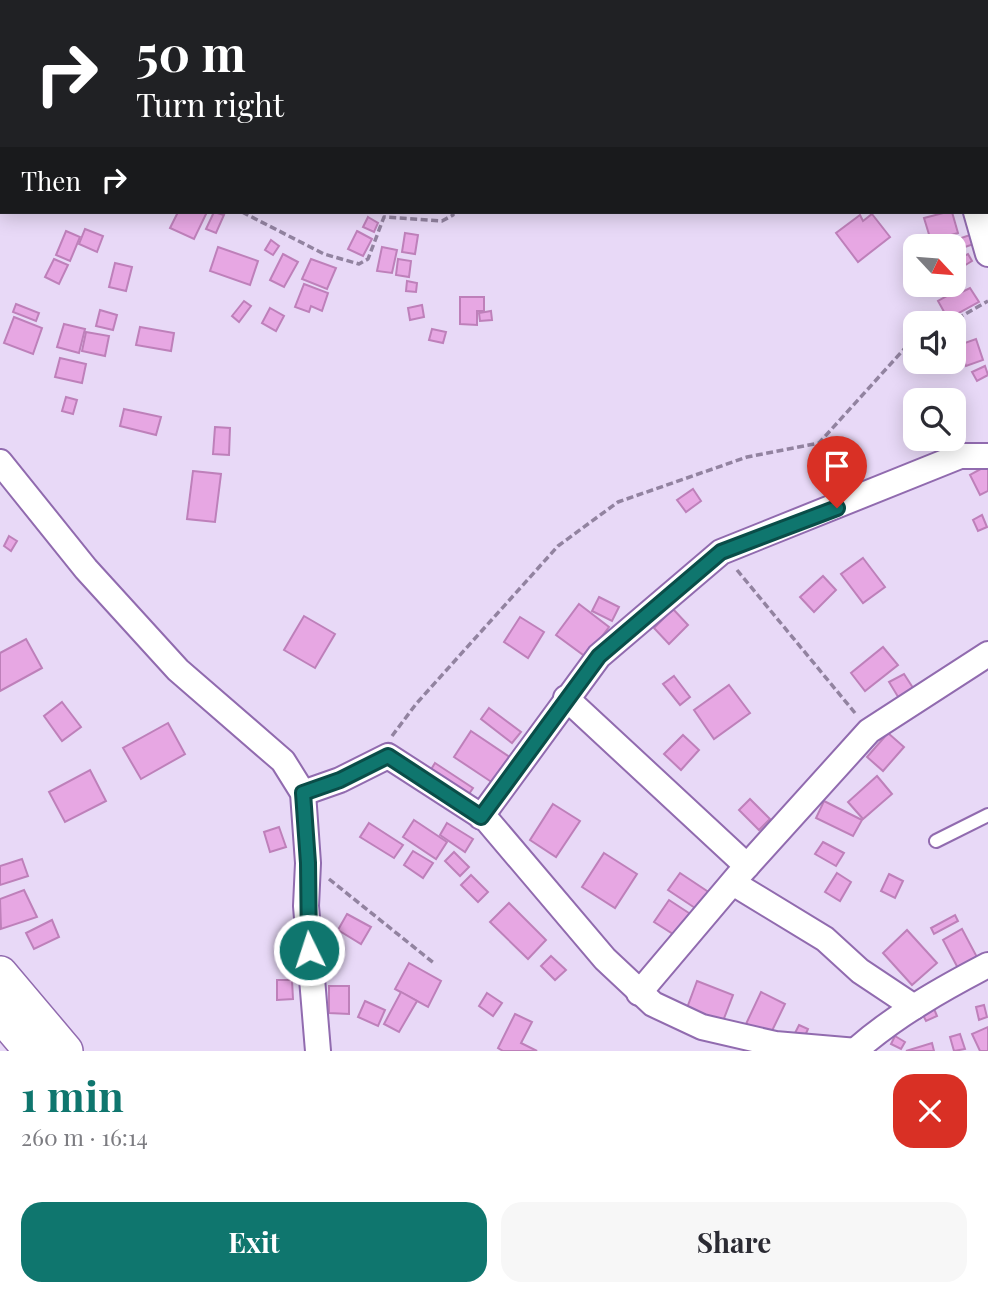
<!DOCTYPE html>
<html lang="en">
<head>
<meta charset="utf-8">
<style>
  body { margin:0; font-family:"Playfair Display",serif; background:#f7f7f7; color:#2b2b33; height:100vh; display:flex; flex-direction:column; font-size:26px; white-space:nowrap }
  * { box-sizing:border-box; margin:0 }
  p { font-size:23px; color:#7c7c81 }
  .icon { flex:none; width:38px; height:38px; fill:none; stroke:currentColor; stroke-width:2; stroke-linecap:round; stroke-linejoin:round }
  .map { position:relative; height:1051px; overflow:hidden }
  .panel { display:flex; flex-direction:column; background:#fff; flex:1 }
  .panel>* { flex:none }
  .top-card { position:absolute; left:0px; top:0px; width:989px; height:214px; box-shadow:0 4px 18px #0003; background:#202124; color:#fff; overflow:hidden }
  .needle { width:46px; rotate:116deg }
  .controls { position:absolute; left:903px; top:234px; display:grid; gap:14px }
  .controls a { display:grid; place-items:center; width:63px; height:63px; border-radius:14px; background:#fff; box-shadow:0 4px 18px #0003; font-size:35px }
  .pin { position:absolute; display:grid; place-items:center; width:60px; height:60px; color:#fff; margin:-72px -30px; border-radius:50% 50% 50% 0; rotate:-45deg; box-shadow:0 0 7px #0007 }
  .pin .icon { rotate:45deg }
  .me { position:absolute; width:77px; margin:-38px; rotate:356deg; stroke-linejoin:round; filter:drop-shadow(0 0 5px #0008) }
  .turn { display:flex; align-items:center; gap:24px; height:147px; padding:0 21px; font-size:32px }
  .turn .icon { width:91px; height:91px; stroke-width:2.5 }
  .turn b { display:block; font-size:49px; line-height:60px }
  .then { display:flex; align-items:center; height:66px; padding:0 21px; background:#0003; gap:14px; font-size:26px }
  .round { display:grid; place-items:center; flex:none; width:74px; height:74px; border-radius:21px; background:#f7f7f7 }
  .headline { display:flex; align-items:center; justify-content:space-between; height:119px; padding:0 21px }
  h1 { font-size:42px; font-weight:700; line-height:52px; color:#0f766e }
  .action { display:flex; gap:14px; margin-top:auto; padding:14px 21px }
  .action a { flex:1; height:80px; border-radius:21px; background:#0f766e; color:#fff; font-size:28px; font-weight:700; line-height:80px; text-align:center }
  .action a+a { background:#f7f7f7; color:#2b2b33 }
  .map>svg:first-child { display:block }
  .building { fill:#e7a7e3; stroke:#be80ba; stroke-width:2 }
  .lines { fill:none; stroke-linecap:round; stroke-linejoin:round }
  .service-casing { stroke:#916baf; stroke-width:16 }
  .minor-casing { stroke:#916baf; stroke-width:28 }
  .secondary-casing { stroke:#916baf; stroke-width:38 }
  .path { stroke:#9283a0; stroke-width:3.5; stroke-dasharray:7 3.5; stroke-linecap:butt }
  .service { stroke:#fff; stroke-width:12 }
  .minor { stroke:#fff; stroke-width:24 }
  .secondary { stroke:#fff; stroke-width:35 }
  .route-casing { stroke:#0a4d48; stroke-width:18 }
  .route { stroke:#0f766e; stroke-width:12 }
</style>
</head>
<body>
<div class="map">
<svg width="988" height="1051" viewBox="0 0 988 1051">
  <rect width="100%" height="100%" fill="#e8d9f7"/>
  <g class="building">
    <path d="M178,212H207L194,239L170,228Z"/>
    <path d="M214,212L224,215L216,233L206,229Z"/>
    <path d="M947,212H952L958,233L931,241L924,218Z"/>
    <path d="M872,214L890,237L858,262L836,233L860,215L863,221Z"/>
    <path d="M368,217L378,223L374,232L363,227Z"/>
    <path d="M85,229L103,236L97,252L79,244Z"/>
    <path d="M66,231L80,237L70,261L56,255Z"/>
    <path d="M357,231L372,239L363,256L348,249Z"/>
    <path d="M405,233L418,235L415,254L402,252Z"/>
    <path d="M970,235L974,244L965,247L961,238Z"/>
    <path d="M271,240L279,246L273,255L265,250Z"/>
    <path d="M218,247L258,261L250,285L210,271Z"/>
    <path d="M382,247L397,250L392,273L377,271Z"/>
    <path d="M960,253L962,257L968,254L972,261L954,272V256Z"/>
    <path d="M283,254L298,262L284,287L270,280Z"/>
    <path d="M54,259L68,265L59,284L45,277Z"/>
    <path d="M311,259L336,268L327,289L302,279Z"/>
    <path d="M398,259L411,261L409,277L396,275Z"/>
    <path d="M115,263L132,267L126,291L109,287Z"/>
    <path d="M407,281L417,283L416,292L406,291Z"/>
    <path d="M304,284L328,293L322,311L311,306L309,312L295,307Z"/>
    <path d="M970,288L979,302L948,319L938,301L956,291L958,294Z"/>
    <path d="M460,297H484V311H477V325L460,324Z"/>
    <path d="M244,301L251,306L239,322L232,316Z"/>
    <path d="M16,304L39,313L36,321L13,312Z"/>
    <path d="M422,305L424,317L410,320L408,308Z"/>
    <path d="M270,308L284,316L276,331L262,323Z"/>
    <path d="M100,310L117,315L113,330L96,326Z"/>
    <path d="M491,311L492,320L480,321L479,313Z"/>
    <path d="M14,317L42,328L33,354L4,343Z"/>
    <path d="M64,324L85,329L79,353L57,347Z"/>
    <path d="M140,327L174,333L171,351L136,345Z"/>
    <path d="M432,329L446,332L443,343L429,340Z"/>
    <path d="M86,332L109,336L105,356L82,351Z"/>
    <path d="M976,339L983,360L966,366L959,345Z"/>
    <path d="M60,358L86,364L82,383L55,377Z"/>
    <path d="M985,366L988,375L977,381L972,372Z"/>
    <path d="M66,397L77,400L73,414L62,411Z"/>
    <path d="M124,409L161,417L156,435L120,426Z"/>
    <path d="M215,427L230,428L229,455L213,454Z"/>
    <path d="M988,465V491L980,495L970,475Z"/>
    <path d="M193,471L221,474L215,522L187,519Z"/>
    <path d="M693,489L701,501L686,512L677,500Z"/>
    <path d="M982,515L987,527L978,531L973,520Z"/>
    <path d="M9,536L17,541L11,551L4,546Z"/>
    <path d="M863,558L885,587L863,603L841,574Z"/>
    <path d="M823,576L836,590L814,612L800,597Z"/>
    <path d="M599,597L619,607L612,621L592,611Z"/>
    <path d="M579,604L609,627L586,657L556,635Z"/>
    <path d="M673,609L688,625L669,644L654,628Z"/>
    <path d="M304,616L335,634L315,668L284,650Z"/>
    <path d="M520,617L544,632L528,658L504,642Z"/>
    <path d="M26,639L42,668L0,691V653Z"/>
    <path d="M883,647L898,665L865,691L851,673Z"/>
    <path d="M904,674L915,691L900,700L889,682Z"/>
    <path d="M674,676L690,697L680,705L663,684Z"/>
    <path d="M729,685L750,713L714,739L694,710Z"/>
    <path d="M62,702L81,727L62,741L44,716Z"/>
    <path d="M489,708L521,732L512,743L481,719Z"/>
    <path d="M168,723L185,754L141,779L123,748Z"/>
    <path d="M471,731L514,760L496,785L454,757Z"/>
    <path d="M888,733L904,747L883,771L867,757Z"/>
    <path d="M683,735L699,750L681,770L664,754Z"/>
    <path d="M435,763L473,788L465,800L427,776Z"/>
    <path d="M90,770L106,801L65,822L49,792Z"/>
    <path d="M877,776L892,794L863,819L848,802Z"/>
    <path d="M750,799L770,819L759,830L739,810Z"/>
    <path d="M824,801L862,820L853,836L816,818Z"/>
    <path d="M553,804L580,821L556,857L530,840Z"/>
    <path d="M414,820L447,842L436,859L403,837Z"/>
    <path d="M369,823L403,845L394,858L360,837Z"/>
    <path d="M447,823L473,839L465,852L440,835Z"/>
    <path d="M279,827L286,847L270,852L264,832Z"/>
    <path d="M823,842L844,853L836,866L815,854Z"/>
    <path d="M413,851L433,863L423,878L404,865Z"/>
    <path d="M454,852L469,867L460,876L445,861Z"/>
    <path d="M604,853L637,874L615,908L582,887Z"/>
    <path d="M22,859L28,876L0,885V866Z"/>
    <path d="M680,873L710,893L698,910L668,890Z"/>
    <path d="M837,873L851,882L840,901L825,892Z"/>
    <path d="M889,874L903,881L895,898L881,891Z"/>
    <path d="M471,875L488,892L478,902L461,885Z"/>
    <path d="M24,890L37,917L1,929L0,899Z"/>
    <path d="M669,900L695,917L681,939L654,922Z"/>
    <path d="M509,903L546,940L528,959L490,922Z"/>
    <path d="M347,914L371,927L361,944L338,930Z"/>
    <path d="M955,915L958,921L934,934L931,928Z"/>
    <path d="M52,920L59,937L34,949L26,933Z"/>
    <path d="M962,929L978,959L959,970L943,940Z"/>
    <path d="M907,930L937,963L912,985L883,953Z"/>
    <path d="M551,956L566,970L555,980L541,966Z"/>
    <path d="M409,963L441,981L428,1007L395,989Z"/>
    <path d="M277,980H292L293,999L277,1000Z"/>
    <path d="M697,981L733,995L723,1021L687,1008Z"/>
    <path d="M329,986H349V1014L329,1013Z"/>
    <path d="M401,992L417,1001L399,1032L384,1024Z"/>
    <path d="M761,992L785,1004L770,1035L746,1024Z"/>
    <path d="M487,993L502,1003L493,1016L479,1006Z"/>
    <path d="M365,1001L385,1010L378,1026L358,1017Z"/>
    <path d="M932,1004L937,1016L926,1021L920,1009Z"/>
    <path d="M984,1005L987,1017L979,1020L976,1007Z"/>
    <path d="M515,1014L532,1022L521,1043L537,1051H503L498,1048Z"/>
    <path d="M799,1025L808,1029L804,1038L795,1033Z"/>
    <path d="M988,1027V1051H980L972,1034Z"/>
    <path d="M960,1034L965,1049L954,1051L950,1037Z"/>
    <path d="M895,1036L905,1042L901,1049L891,1044Z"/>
    <path d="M932,1043L934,1051H906Z"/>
  </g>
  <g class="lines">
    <defs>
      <g id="service">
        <path d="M498,0L499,2"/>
        <path d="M750,2L753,0"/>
        <path d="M936,841L988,815"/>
      </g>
      <g id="minor">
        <path d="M912,0V2"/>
        <path d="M976,212L988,254"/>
        <path d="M0,462L86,569L178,670L283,761L303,793L308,863L306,906L318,1051"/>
        <path d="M566,698L747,866"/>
        <path d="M303,793L340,780L388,756L487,820L605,959L653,1004L702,1027L775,1044L857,1051"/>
        <path d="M481,817L599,656L721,552L960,456H988"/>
        <path d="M733,883L825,939L860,971L914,1007"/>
        <path d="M639,993L738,876L869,731L988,654"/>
        <path d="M857,1049C896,1015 942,989 988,965"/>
      </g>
      <g id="secondary">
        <path d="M0,974L65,1051"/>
        <path d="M0,1013L32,1051"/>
      </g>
    </defs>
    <use href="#service" class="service-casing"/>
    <use href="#minor" class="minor-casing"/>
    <use href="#secondary" class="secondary-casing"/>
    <g class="path">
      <path d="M586,2L589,0"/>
      <path d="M242,212L324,254L359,264L368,259L384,217L442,221L453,215L452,212"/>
      <path d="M948,324L988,301"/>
      <path d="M737,570L855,713"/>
      <path d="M392,736L416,704L558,546L618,502L747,457L819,443L906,347L915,342"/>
      <path d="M329,879L435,964"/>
    </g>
    <use href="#service" class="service"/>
    <use href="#minor" class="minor"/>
    <use href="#secondary" class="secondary"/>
  </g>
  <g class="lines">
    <defs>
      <path id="route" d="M309,950L308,863L303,793L340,780L388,756L481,817L599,656L721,552L837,508"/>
    </defs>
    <use href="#route" class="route-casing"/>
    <use href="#route" class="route"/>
  </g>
</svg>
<div class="controls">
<a><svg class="needle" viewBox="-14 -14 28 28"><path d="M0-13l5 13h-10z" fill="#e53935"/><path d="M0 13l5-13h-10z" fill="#7c7c81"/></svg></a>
<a><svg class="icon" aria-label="sound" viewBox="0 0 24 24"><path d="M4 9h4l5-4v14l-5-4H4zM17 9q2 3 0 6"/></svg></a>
<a><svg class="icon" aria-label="search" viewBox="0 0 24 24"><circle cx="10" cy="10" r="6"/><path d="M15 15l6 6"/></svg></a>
</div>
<div class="pin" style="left:837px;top:508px;background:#d93025"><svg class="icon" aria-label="arrive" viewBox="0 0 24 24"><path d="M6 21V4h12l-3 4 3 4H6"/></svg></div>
<svg class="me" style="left:309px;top:950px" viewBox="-20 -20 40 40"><circle r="17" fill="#0f766e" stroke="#fff" stroke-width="3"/><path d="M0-11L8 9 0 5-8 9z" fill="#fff"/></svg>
<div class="top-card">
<div class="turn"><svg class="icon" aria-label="right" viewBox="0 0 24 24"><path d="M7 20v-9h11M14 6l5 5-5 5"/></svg><div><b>50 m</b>Turn right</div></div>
<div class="then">Then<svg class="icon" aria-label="right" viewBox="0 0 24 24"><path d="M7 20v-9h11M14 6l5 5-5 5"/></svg></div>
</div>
</div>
<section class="panel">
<div class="headline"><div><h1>1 min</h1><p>260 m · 16:14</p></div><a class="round" style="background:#d93025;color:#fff"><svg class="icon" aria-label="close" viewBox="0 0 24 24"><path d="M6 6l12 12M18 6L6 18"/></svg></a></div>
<div class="action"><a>Exit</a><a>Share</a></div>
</section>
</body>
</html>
